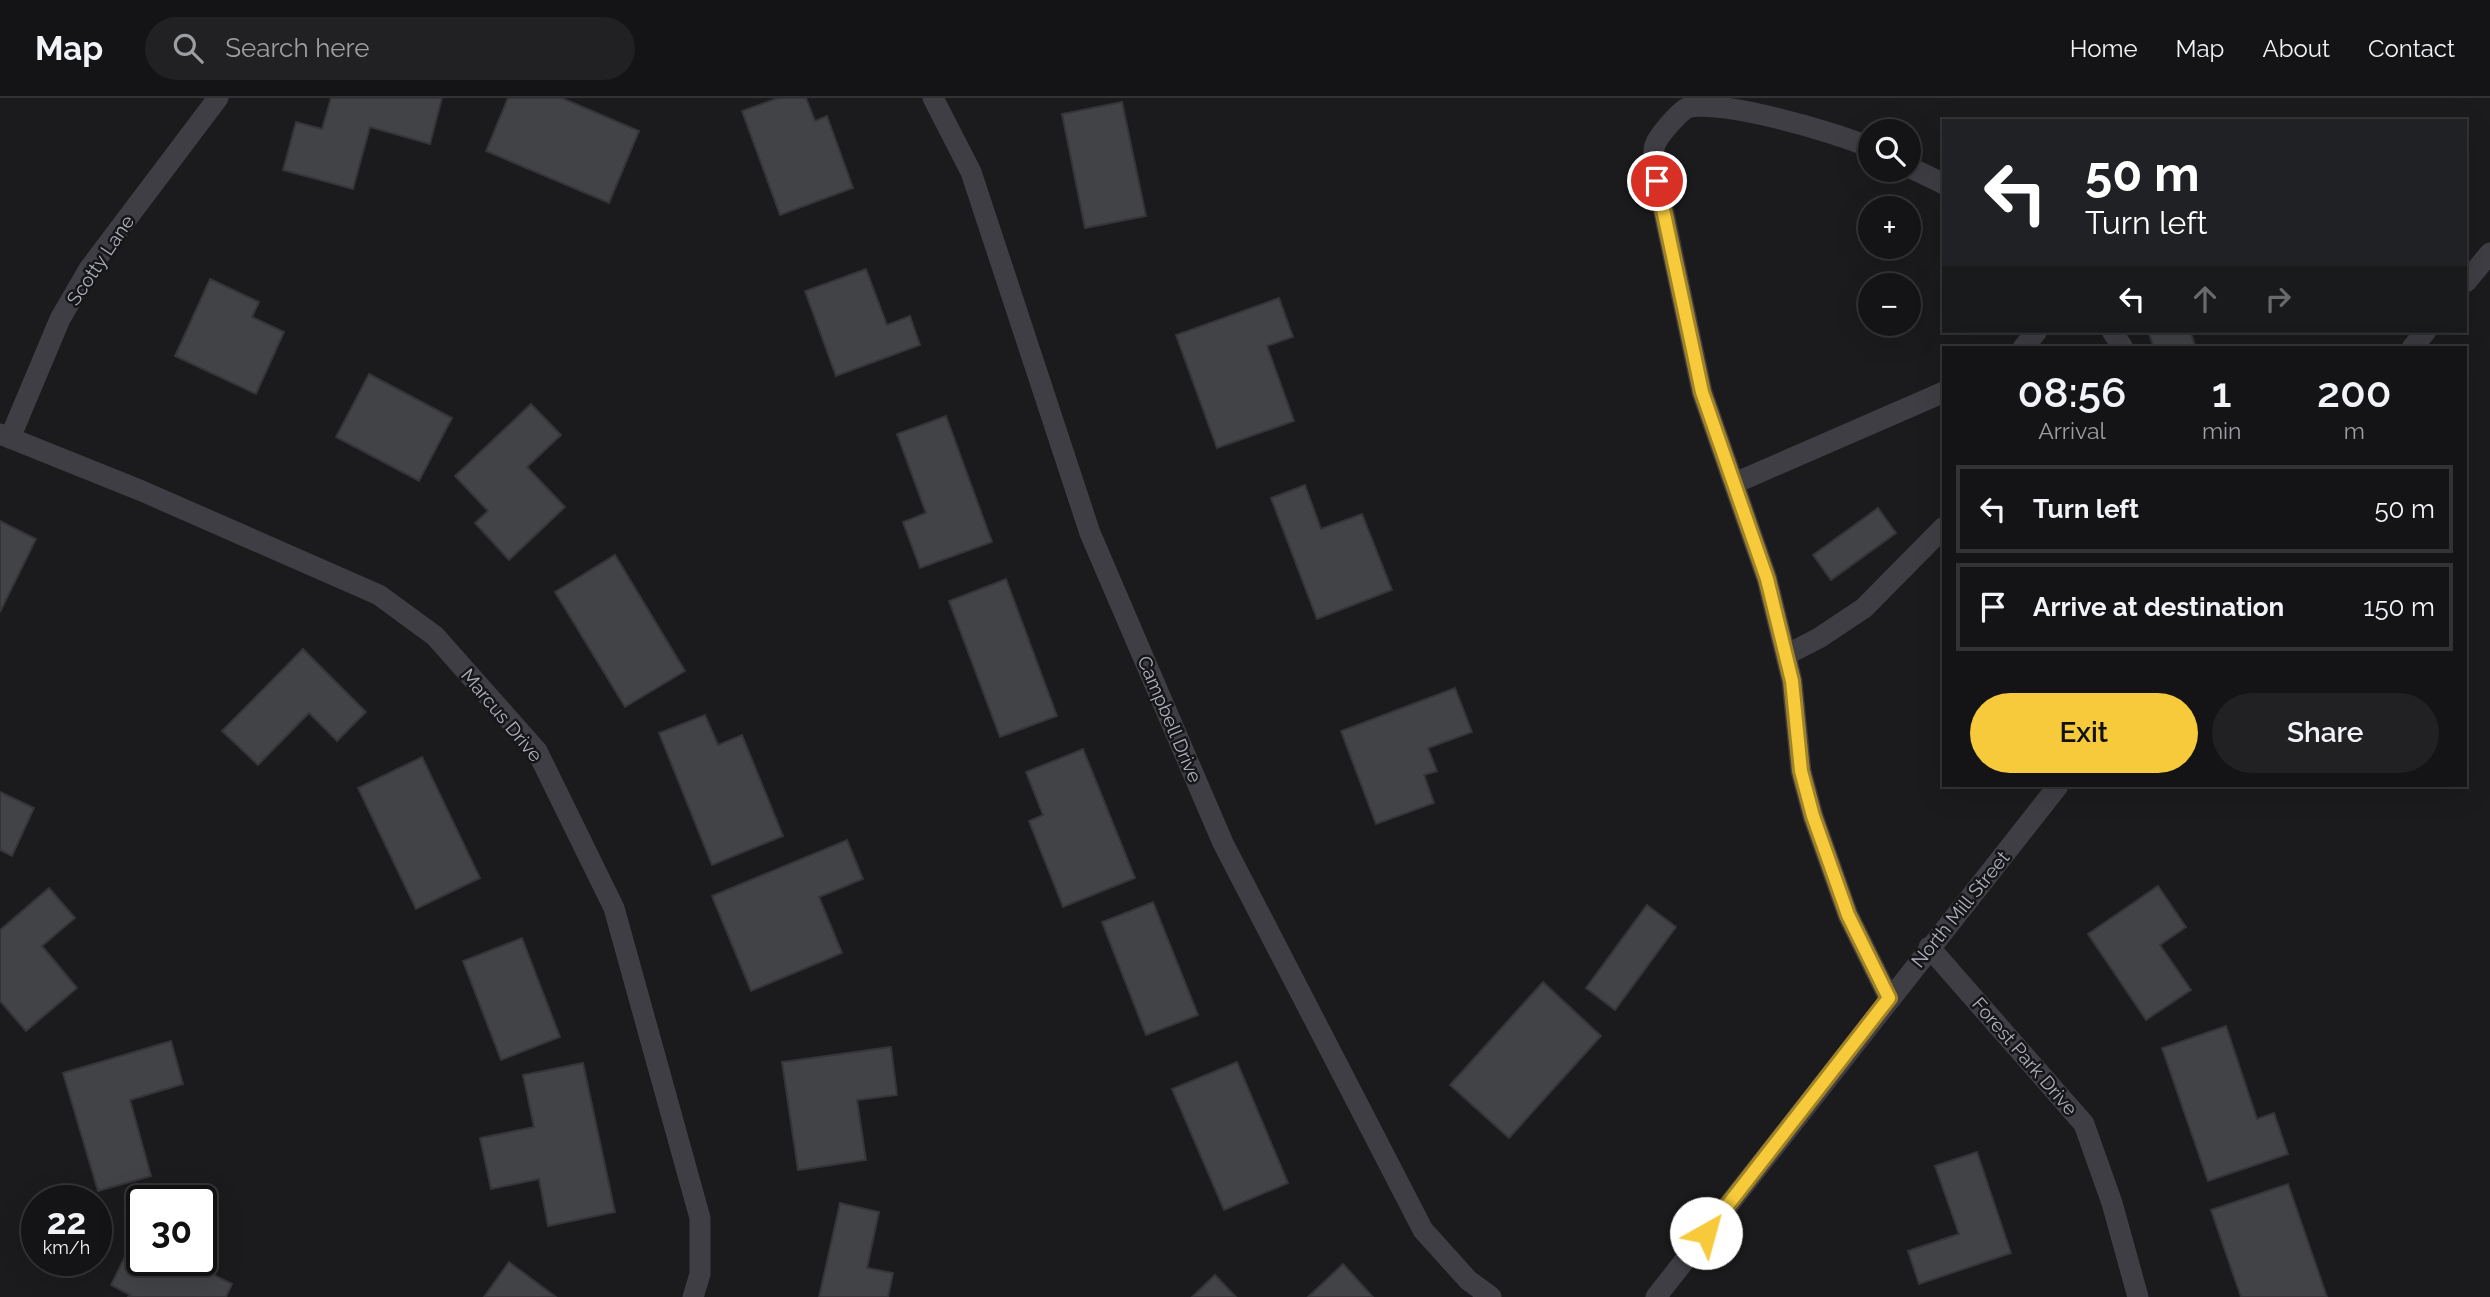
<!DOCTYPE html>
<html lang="en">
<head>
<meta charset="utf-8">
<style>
  body { margin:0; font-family:Raleway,sans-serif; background:#212123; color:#f1f3f6; height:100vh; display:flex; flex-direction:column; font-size:26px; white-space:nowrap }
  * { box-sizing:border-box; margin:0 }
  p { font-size:23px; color:#9d9ea1 }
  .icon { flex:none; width:38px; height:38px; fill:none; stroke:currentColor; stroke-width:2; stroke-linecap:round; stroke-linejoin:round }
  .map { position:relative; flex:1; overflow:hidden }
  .details { position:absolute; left:1942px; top:248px; width:525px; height:441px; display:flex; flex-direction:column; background:#141416; border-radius:0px; box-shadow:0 7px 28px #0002,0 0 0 2px #333335 }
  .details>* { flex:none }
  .top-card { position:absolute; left:1942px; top:21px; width:525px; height:214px; border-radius:0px; box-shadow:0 7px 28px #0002,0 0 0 2px #333335; background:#202124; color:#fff; overflow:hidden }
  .fabs { position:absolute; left:1858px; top:21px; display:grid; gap:14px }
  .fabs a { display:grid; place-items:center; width:63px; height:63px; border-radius:50%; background:#141416; box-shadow:0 7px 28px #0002,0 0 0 2px #333335; font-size:35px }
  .speed { position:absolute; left:21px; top:1087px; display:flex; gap:14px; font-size:35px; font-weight:700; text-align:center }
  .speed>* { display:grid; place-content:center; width:91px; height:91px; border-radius:50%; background:#141416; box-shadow:0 7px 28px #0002,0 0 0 2px #333335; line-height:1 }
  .speed small { font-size:18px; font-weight:400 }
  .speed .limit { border:4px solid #111; border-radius:10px; background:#fff; color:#111 }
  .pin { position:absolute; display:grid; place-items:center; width:60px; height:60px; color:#fff; margin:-30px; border:4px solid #fff; border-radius:50%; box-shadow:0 2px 7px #0007 }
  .me { position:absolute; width:77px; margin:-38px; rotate:38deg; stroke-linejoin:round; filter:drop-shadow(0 0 5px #0008) }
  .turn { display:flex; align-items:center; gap:24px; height:147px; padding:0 28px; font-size:32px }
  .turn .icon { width:91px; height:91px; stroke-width:2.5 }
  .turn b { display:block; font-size:49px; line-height:60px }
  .lanes { display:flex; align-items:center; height:66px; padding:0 28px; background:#0003; justify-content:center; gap:35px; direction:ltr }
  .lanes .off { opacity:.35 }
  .eta { display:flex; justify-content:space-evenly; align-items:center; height:119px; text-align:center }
  .eta b { font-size:42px; font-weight:600; line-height:49px }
  .cta { display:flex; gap:14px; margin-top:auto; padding:14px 28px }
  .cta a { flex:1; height:80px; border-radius:42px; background:#f6ca3a; color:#111; font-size:28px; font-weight:600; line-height:80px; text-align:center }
  .cta a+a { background:#212123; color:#f1f3f6 }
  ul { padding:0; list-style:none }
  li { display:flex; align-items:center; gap:21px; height:88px; margin:0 14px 10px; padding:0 14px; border:4px solid #333335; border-radius:0px }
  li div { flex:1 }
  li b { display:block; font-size:26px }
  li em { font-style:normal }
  header { display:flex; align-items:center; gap:42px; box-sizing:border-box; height:98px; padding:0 35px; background:#141416; border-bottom:2px solid #333335 }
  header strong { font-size:33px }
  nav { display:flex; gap:38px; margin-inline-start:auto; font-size:24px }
  .search { width:490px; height:63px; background:#212123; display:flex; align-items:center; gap:18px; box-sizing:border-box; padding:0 24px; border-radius:38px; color:#9d9ea1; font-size:26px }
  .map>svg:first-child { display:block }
  .building { fill:#424347; stroke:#353539; stroke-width:2 }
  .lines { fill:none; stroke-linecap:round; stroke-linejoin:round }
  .minor { stroke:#3e3e44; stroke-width:21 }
  .route-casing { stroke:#a08326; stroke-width:18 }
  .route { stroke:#f6ca3a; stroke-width:12 }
  .labels { text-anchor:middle; stroke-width:5; stroke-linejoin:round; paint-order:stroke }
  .street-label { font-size:19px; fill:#adb0bd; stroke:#161618 }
</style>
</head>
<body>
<header>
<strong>Map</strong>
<div class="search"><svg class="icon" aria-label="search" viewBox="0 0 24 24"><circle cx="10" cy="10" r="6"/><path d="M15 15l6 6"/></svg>Search here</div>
<nav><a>Home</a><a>Map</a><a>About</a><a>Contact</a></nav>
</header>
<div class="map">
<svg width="2490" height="1199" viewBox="0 0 2490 1199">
  <rect width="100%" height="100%" fill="#1b1b1d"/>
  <g class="building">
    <path d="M331,0H442L430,46L370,29L353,91L283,72L296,24L322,31Z"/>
    <path d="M508,0H562L639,33L609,105L486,53Z"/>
    <path d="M778,0H806L815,23L827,18L853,90L780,117L742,13Z"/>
    <path d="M1122,4L1146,118L1085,130L1062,16Z"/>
    <path d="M866,171L887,227L910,218L920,247L836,278L805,193Z"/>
    <path d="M210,181L259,204L252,219L284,234L256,296L175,258Z"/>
    <path d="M1279,200L1293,239L1267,248L1294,323L1217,350L1176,237Z"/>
    <path d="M2148,233H2190L2196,250H2154Z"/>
    <path d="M369,276L452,320L419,383L336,339Z"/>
    <path d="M531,306L561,337L527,369L565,409L509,462L475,425L488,413L455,378Z"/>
    <path d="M946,318L992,444L920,470L903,424L926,415L897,336Z"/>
    <path d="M1305,387L1321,431L1362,416L1392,492L1317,521L1271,400Z"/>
    <path d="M1878,410L1896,435L1831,482L1813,457Z"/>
    <path d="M0,423L36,441L0,514Z"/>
    <path d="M615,457L685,573L625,609L555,494Z"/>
    <path d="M1006,481L1057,618L1000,639L949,503Z"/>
    <path d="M303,551L366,614L337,643L309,615L258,667L222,633Z"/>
    <path d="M1455,590L1472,634L1428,650L1437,673L1424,677L1434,705L1376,726L1341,633Z"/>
    <path d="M705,617L718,647L742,637L783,738L712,767L659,635Z"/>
    <path d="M1083,651L1135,780L1063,809L1029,723L1043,717L1026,674Z"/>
    <path d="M422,659L480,780L416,811L358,690Z"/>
    <path d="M0,694L34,710L12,758L0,752Z"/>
    <path d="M847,742L863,781L819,799L842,855L751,893L712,798Z"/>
    <path d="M2158,788L2186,829L2160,847L2191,892L2146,922L2088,836Z"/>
    <path d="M49,790L75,820L42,848L77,890L26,933L0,903V832Z"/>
    <path d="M1153,804L1198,917L1146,937L1102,824Z"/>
    <path d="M1647,807L1676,829L1615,912L1586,890Z"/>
    <path d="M522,840L560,939L501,962L463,863Z"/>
    <path d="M1543,884L1601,938L1509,1040L1450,987Z"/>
    <path d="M2226,928L2257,1021L2274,1015L2288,1056L2208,1083L2162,950Z"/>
    <path d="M171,943L183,986L130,1002L151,1078L98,1093L63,975Z"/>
    <path d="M891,949L897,997L857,1002L866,1062L798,1072L782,964Z"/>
    <path d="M1237,964L1288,1085L1224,1112L1172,991Z"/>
    <path d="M583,965L615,1114L548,1128L539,1081L491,1091L480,1040L534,1029L523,977Z"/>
    <path d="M1977,1054L2011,1155L1919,1186L1908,1153L1959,1136L1935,1068Z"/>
    <path d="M2288,1086L2327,1199H2241L2211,1112Z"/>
    <path d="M840,1105L879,1114L867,1170L893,1175L888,1199H819Z"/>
    <path d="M135,1138L142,1141V1162H184L232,1186L226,1199H128L130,1197L111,1187Z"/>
    <path d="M509,1164L556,1199H484Z"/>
    <path d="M1343,1166L1373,1199H1308Z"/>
    <path d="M1215,1177L1236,1199H1192Z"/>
  </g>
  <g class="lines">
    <g class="minor">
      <path d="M933,0L971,74L1090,435L1223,745L1423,1132L1468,1182L1491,1199"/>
      <path d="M1871,50C1839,35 1718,0 1687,10C1679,14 1658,38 1655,47C1653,53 1654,62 1654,68L1702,294L1767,481L1792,583L1801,673L1813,718L1848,817L1889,900"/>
      <path d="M1909,69L1944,86"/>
      <path d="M2466,184L2490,155"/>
      <path d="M2112,233L2123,250"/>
      <path d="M2023,250L2037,233"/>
      <path d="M2412,250L2426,233"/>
      <path d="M0,336L142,393L379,497L435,538L537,653L614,810L700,1120V1176L693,1199"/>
      <path d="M10,340L60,221L89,171L218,0"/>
      <path d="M1735,385L1944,294"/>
      <path d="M1786,557L1819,540L1864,510L1944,429"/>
      <path d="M1929,849L2084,1026L2112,1105L2138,1199"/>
      <path d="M1656,1199L2058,688"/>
    </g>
  </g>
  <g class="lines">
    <defs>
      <path id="route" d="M1657,83L1702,294L1767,481L1792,583L1801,673L1813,718L1848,817L1889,900L1706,1135"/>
    </defs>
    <use href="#route" class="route-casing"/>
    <use href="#route" class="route"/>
  </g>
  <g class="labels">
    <g class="street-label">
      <text transform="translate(100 162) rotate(-56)" y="7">Scotty Lane</text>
      <text transform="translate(502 617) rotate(50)" y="7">Marcus Drive</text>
      <text transform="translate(1170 621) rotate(67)" y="7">Campbell Drive</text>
      <text transform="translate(1960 811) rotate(-51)" y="7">North Mill Street</text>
      <text transform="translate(2025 958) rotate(49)" y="7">Forest Park Drive</text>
    </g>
  </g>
</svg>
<div class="fabs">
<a><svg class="icon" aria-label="search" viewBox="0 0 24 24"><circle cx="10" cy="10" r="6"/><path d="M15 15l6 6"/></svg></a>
<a>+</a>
<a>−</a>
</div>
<div class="speed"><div>22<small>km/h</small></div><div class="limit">30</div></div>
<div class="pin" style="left:1657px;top:83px;background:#d93025"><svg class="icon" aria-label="arrive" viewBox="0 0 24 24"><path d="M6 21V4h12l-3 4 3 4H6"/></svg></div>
<svg class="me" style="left:1706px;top:1135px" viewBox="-20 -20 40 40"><circle r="19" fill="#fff"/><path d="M0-13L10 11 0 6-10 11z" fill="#f6ca3a"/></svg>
<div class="top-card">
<div class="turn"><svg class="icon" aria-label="left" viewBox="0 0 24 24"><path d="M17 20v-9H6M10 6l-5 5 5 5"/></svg><div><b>50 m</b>Turn left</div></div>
<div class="lanes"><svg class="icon" aria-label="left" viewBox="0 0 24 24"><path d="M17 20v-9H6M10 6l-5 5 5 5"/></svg><svg class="icon off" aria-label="ahead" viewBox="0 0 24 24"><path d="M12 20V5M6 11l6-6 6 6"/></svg><svg class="icon off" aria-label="right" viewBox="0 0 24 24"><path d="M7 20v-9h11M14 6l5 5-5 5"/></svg></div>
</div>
<section class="details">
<div class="eta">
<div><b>08:56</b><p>Arrival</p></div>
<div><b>1</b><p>min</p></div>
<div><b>200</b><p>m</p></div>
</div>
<ul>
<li><svg class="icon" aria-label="left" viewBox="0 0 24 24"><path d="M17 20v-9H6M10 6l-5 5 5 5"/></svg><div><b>Turn left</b></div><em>50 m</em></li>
<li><svg class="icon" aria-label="arrive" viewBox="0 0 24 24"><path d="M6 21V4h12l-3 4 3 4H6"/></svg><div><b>Arrive at destination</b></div><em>150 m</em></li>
</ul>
<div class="cta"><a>Exit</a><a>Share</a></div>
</section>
</div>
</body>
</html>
